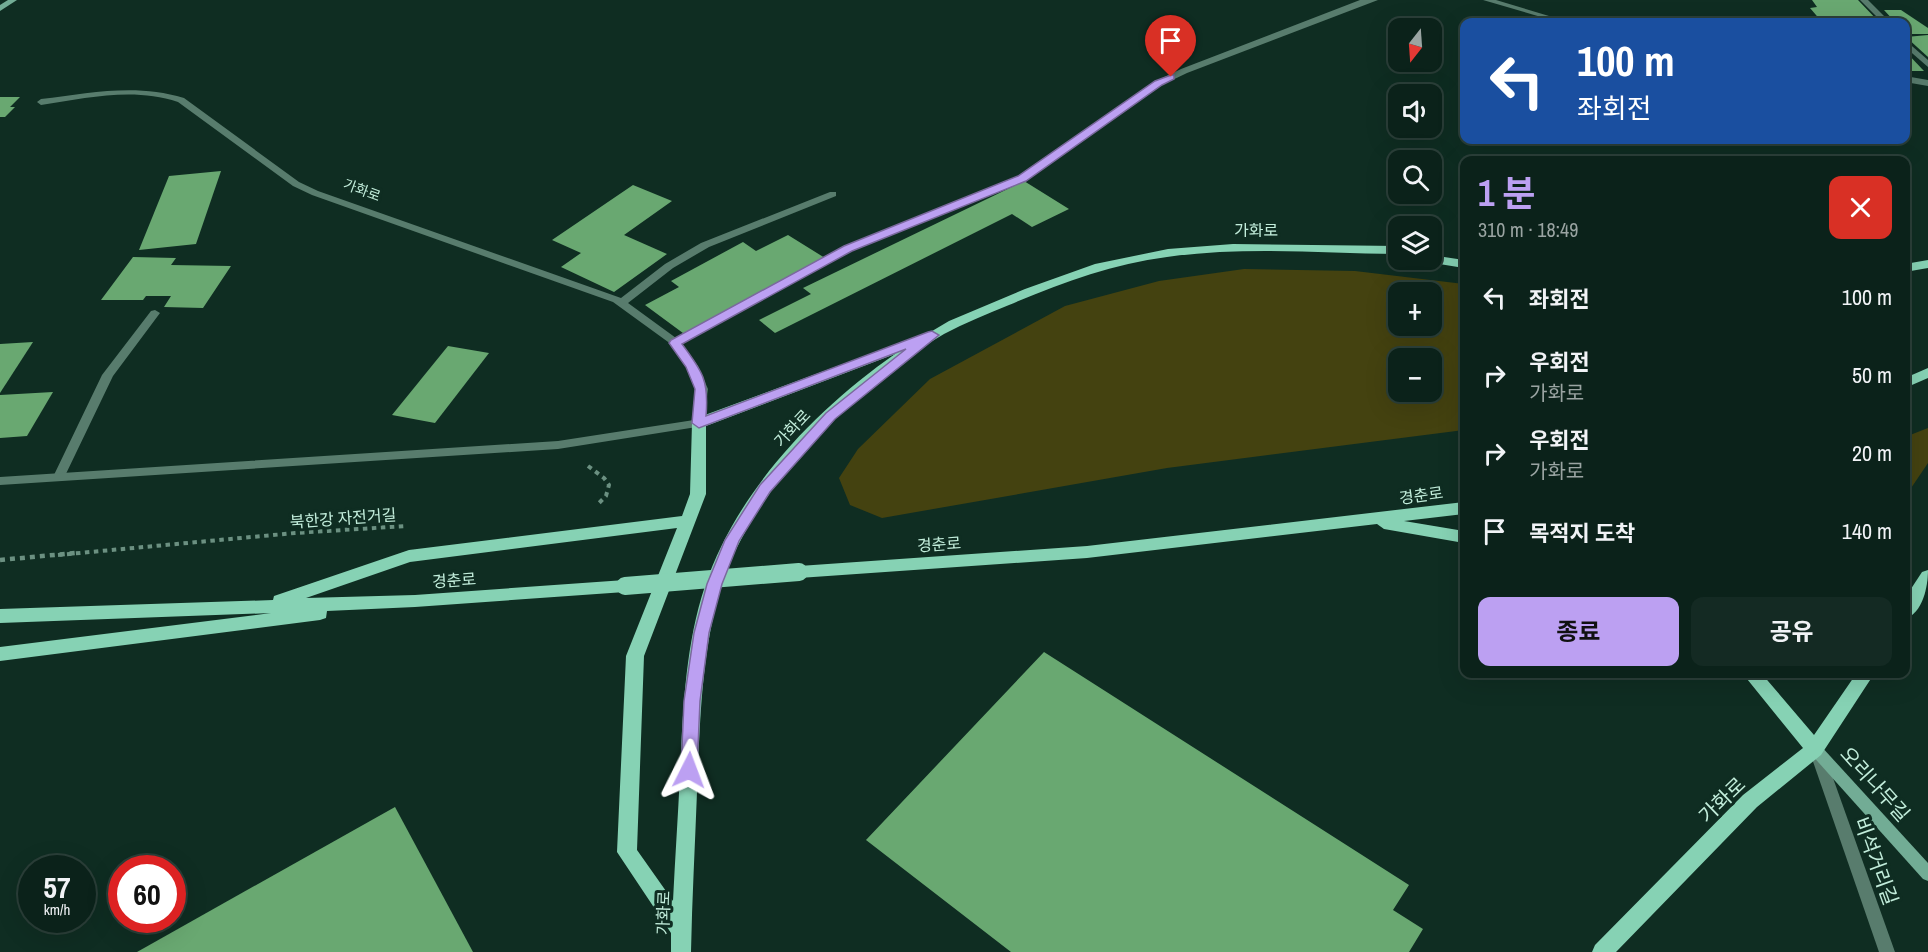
<!DOCTYPE html>
<html lang="ko">
<head>
<meta charset="utf-8">
<style>
  body { margin:0; font-family:"Archivo Narrow","Noto Sans KR",sans-serif; background:#142a23; color:#f1f3f6; height:100vh; display:flex; flex-direction:column; font-size:22px; white-space:nowrap }
  * { box-sizing:border-box; margin:0 }
  p { font-size:20px; color:#9aa4a2 }
  .icon { flex:none; width:33px; height:33px; fill:none; stroke:currentColor; stroke-width:2; stroke-linecap:round; stroke-linejoin:round }
  .map { position:relative; flex:1; overflow:hidden }
  .drawer { position:absolute; left:1460px; top:156px; width:450px; height:522px; display:flex; flex-direction:column; background:#0b221a; border-radius:12px; box-shadow:0 6px 24px #0002,0 0 0 2px #2b3f39 }
  .drawer>* { flex:none }
  .hud { position:absolute; left:1460px; top:18px; width:450px; height:126px; border-radius:12px; box-shadow:0 6px 24px #0002,0 0 0 2px #2b3f39; background:#1a4fa0; color:#fff; overflow:hidden }
  .needle { width:39px; rotate:197deg }
  .fabs { position:absolute; left:1388px; top:18px; display:grid; gap:12px }
  .fabs a { display:grid; place-items:center; width:54px; height:54px; border-radius:12px; background:#0b221a; box-shadow:0 6px 24px #0002,0 0 0 2px #2b3f39; font-size:30px }
  .speed { position:absolute; left:18px; top:855px; display:flex; gap:12px; font-size:30px; font-weight:700; text-align:center }
  .speed>* { display:grid; place-content:center; width:78px; height:78px; border-radius:50%; background:#0b221a; box-shadow:0 6px 24px #0002,0 0 0 2px #2b3f39; line-height:1 }
  .speed small { font-size:15px; font-weight:400 }
  .speed .limit { border:9px solid #d22; background:#fff; color:#111 }
  .pin { position:absolute; display:grid; place-items:center; width:51px; height:51px; color:#fff; margin:-62px -26px; border-radius:50% 50% 50% 0; rotate:-45deg; box-shadow:0 0 6px #0007 }
  .pin .icon { rotate:45deg }
  .me { position:absolute; width:66px; margin:-33px; rotate:3deg; stroke-linejoin:round; filter:drop-shadow(0 0 4px #0008) }
  .turn { display:flex; align-items:center; gap:21px; height:126px; padding:0 18px; font-size:27px }
  .turn .icon { width:78px; height:78px; stroke-width:2.5 }
  .turn b { display:block; font-size:42px; line-height:51px }
  .round { display:grid; place-items:center; flex:none; width:63px; height:63px; border-radius:12px; background:#142a23 }
  .headline { display:flex; align-items:center; justify-content:space-between; height:102px; padding:0 18px }
  h1 { font-size:36px; font-weight:700; line-height:45px; color:#bca0f2 }
  .action { display:flex; gap:12px; margin-top:auto; padding:12px 18px }
  .action a { flex:1; height:69px; border-radius:12px; background:#bca0f2; color:#111; font-size:24px; font-weight:700; line-height:69px; text-align:center }
  .action a+a { background:#142a23; color:#f1f3f6 }
  ul { padding:0; list-style:none }
  li { display:flex; align-items:center; gap:18px; height:78px; padding:0 18px }
  li div { flex:1 }
  li b { display:block; font-size:22px }
  li em { font-style:normal }
  .map>svg:first-child { display:block }
  .green { fill:#444210; fill-rule:evenodd }
  .building { fill:#69a871 }
  .lines { fill:none; stroke-linecap:round; stroke-linejoin:round }
  .path-far1 { stroke:#6b9081; stroke-width:4; stroke-dasharray:4.5 4.5; stroke-linecap:butt }
  .path { stroke:#6b9081; stroke-width:4.5; stroke-dasharray:5 5; stroke-linecap:butt }
  .lane { fill:#587c6d; fill-rule:evenodd }
  .street { fill:#587c6d; fill-rule:evenodd }
  .secondary { fill:#72ac95; fill-rule:evenodd }
  .primary { fill:#86d2b4; fill-rule:evenodd }
  .primary-bridge { stroke:#86d2b4; stroke-width:18 }
  .route { fill:#bca0f2; stroke:#7a689d; stroke-width:1.5 }
  .labels { text-anchor:middle; stroke-width:6; stroke-linejoin:round; paint-order:stroke }
  .far-street-label { font-size:14px; fill:#c2eddb; stroke:#0f2d22 }
  .street-label { font-size:16px; fill:#c2eddb; stroke:#0f2d22 }
  .near-street-label { font-size:20px; fill:#c2eddb; stroke:#0f2d22 }
</style>
</head>
<body>
<div class="map">
<svg width="1928" height="952" viewBox="0 0 1928 952">
  <rect width="100%" height="100%" fill="#0f2d22"/>
  <g class="green">
    <path d="M1244,269L1355,271L1464,284V430L1167,468L882,518L850,505L839,478L858,449L930,379L1065,306L1159,281ZM1398,292H1431V326H1398ZM1398,358H1431V392H1398Z"/>
    <path d="M1928,428V463L1905,497V437Z"/>
  </g>
  <g class="building">
    <path d="M1812,0H1858L1879,22H1822L1810,8L1817,7Z"/>
    <path d="M1884,10H1901L1928,28V34H1906L1905,22H1895Z"/>
    <path d="M1928,35V57L1906,37Z"/>
    <path d="M1905,51L1924,71H1905Z"/>
    <path d="M0,97H20L10,107H15L5,117H0Z"/>
    <path d="M221,171L196,244L139,250L169,176Z"/>
    <path d="M1024,181L1069,209L1032,227L1012,214L775,333L759,320L811,294L803,288Z"/>
    <path d="M633,185L672,201L624,235L667,254L614,292L561,267L581,253L552,240Z"/>
    <path d="M788,235L825,258L687,336L645,305L679,287L671,281L743,242L756,251Z"/>
    <path d="M133,257L176,258L171,265L231,266L203,308L164,307L171,296H146L143,300H101Z"/>
    <path d="M33,342L0,393V344Z"/>
    <path d="M448,346L489,353L435,423L392,415Z"/>
    <path d="M53,392L27,436L0,438V395Z"/>
    <path d="M1044,652L1409,885L1393,910L1423,929L1409,952H1011L866,840Z"/>
    <path d="M395,807L473,952H137Z"/>
  </g>
  <g class="lines">
    <g class="path-far1">
      <path d="M588,466L604,478L609,485L606,496L597,505"/>
      <path d="M58,555L295,533L406,526"/>
    </g>
    <path class="path" d="M0,560L75,553"/>
    <g class="lane">
      <path d="M1360,0H1378L1187,73L1162,85L1025,181L852,250L675,347L613,302L312,195L293,186L178,102C133,87 87,98 41,105L37,102L41,99C90,93 136,83 184,98L299,182L318,191L621,298L665,264L701,243L830,192H836V196L709,247L673,268L628,303L676,338L844,246L1019,177L1156,81L1181,69Z"/>
      <path d="M1483,0H1496L1569,22H1558Z"/>
      <path d="M1860,0H1868L1890,22H1882Z"/>
      <path d="M1905,40L1928,60V67L1905,47Z"/>
      <path d="M1905,76L1928,80V86L1905,82Z"/>
      <path d="M155,310L160,313L113,376L63,480H55L53,477L102,375L151,311Z"/>
    </g>
    <g class="street">
      <path d="M675,339L679,341L698,366L708,389L703,426L558,449L0,485V477L558,441L694,420L696,389L687,367L670,343Z"/>
      <path d="M1816,744L1821,746L1823,750L1895,952H1879L1809,750L1811,746Z"/>
    </g>
    <g class="secondary">
      <path d="M8,0H17L0,11V5Z"/>
      <path d="M1815,743L1820,745L1928,863V881L1923,879L1810,753L1808,749L1810,745Z"/>
    </g>
    <g class="primary">
      <path d="M1233,244L1398,246V254C1321,253 1243,246 1167,257C1112,264 1061,283 1009,305C987,314 965,323 944,334C856,385 752,488 721,587C701,653 700,724 697,792C695,846 692,899 691,952H671V933L617,852L626,656L677,528L410,562L306,598L415,595L625,580L631,582L633,586L631,590L625,592L415,607L327,611L326,618L320,620L0,661V647L271,613L0,623V609L273,600L274,596L409,550L682,516L690,494L692,423L694,419L908,340H917L949,321L1025,289L1095,264L1168,249ZM895,354C815,410 737,491 705,586C685,646 683,711 680,774C678,816 675,859 673,901L637,850L644,656L706,494V426Z"/>
      <path d="M1431,255L1464,260V268L1427,262L1425,260H1431Z"/>
      <path d="M1928,260V268L1905,272V264Z"/>
      <path d="M1928,368V378L1905,388V378Z"/>
      <path d="M1464,502V514L1404,521L1464,531V543L1384,529L1377,524L1087,558L799,578L793,576L791,572L793,568L799,566L1087,546Z"/>
      <path d="M1928,570C1928,586 1923,613 1905,619V598L1922,572Z"/>
      <path d="M1743,674H1762L1814,735L1856,674H1874L1821,755L1757,807L1616,952H1592L1595,945L1743,795L1803,748Z"/>
    </g>
    <path class="primary-bridge" d="M625,586L799,572"/>
  </g>
  <path class="route" d="M1171,75H1174V79L1162,85L1026,181L852,251L682,344C703,372 709,381 706,416L928,332L932,331L939,335L835,419L770,492L739,541L722,584L709,633L700,701L697,770L695,775L689,778L683,775L681,770L684,701L694,633L707,584L725,540L760,485L826,413L906,349L699,428L692,423L695,389L686,367L669,343L671,340L844,246L1018,176L1155,81Z"/>
  <g class="labels">
    <g class="far-street-label">
      <text transform="translate(362 190) rotate(20)" y="5">가화로</text>
    </g>
    <g class="street-label">
      <text x="1256" y="236">가화로</text>
      <text transform="translate(792 428) rotate(-47)" y="6">가화로</text>
      <text transform="translate(1421 495) rotate(-8)" y="6">경춘로</text>
      <text transform="translate(343 518) rotate(-4)" y="6">북한강 자전거길</text>
      <text transform="translate(939 544) rotate(-4)" y="6">경춘로</text>
      <text transform="translate(454 580) rotate(-4)" y="6">경춘로</text>
      <text transform="translate(663 913) rotate(-88)" y="6">가화로</text>
    </g>
    <g class="near-street-label">
      <text transform="translate(1875 784) rotate(48)" y="7">오리나무길</text>
      <text transform="translate(1722 800) rotate(-44)" y="7">가화로</text>
      <text transform="translate(1876 861) rotate(70)" y="7">비석거리길</text>
    </g>
  </g>
</svg>
<div class="fabs">
<a><svg class="needle" viewBox="-14 -14 28 28"><path d="M0-13l5 13h-10z" fill="#e53935"/><path d="M0 13l5-13h-10z" fill="#9aa4a2"/></svg></a>
<a><svg class="icon" aria-label="sound" viewBox="0 0 24 24"><path d="M4 9h4l5-4v14l-5-4H4zM17 9q2 3 0 6"/></svg></a>
<a><svg class="icon" aria-label="search" viewBox="0 0 24 24"><circle cx="10" cy="10" r="6"/><path d="M15 15l6 6"/></svg></a>
<a><svg class="icon" aria-label="layers" viewBox="0 0 24 24"><path d="M12 4l9 5-9 5-9-5zM3 14l9 5 9-5"/></svg></a>
<a>+</a>
<a>−</a>
</div>
<div class="speed"><div>57<small>km/h</small></div><div class="limit">60</div></div>
<div class="pin" style="left:1171px;top:77px;background:#d93025"><svg class="icon" aria-label="arrive" viewBox="0 0 24 24"><path d="M6 21V4h12l-3 4 3 4H6"/></svg></div>
<svg class="me" style="left:689px;top:770px" viewBox="-20 -20 40 40"><path d="M0-17L14 15 0 8-14 15z" fill="#bca0f2" stroke="#fff" stroke-width="4"/></svg>
<div class="hud">
<div class="turn"><svg class="icon" aria-label="left" viewBox="0 0 24 24"><path d="M17 20v-9H6M10 6l-5 5 5 5"/></svg><div><b>100 m</b>좌회전</div></div>
</div>
<section class="drawer">
<div class="headline"><div><h1>1 분</h1><p>310 m · 18:49</p></div><a class="round" style="background:#d93025;color:#fff"><svg class="icon" aria-label="close" viewBox="0 0 24 24"><path d="M6 6l12 12M18 6L6 18"/></svg></a></div>
<ul>
<li><svg class="icon" aria-label="left" viewBox="0 0 24 24"><path d="M17 20v-9H6M10 6l-5 5 5 5"/></svg><div><b>좌회전</b></div><em>100 m</em></li>
<li><svg class="icon" aria-label="right" viewBox="0 0 24 24"><path d="M7 20v-9h11M14 6l5 5-5 5"/></svg><div><b>우회전</b><p>가화로</p></div><em>50 m</em></li>
<li><svg class="icon" aria-label="right" viewBox="0 0 24 24"><path d="M7 20v-9h11M14 6l5 5-5 5"/></svg><div><b>우회전</b><p>가화로</p></div><em>20 m</em></li>
<li><svg class="icon" aria-label="arrive" viewBox="0 0 24 24"><path d="M6 21V4h12l-3 4 3 4H6"/></svg><div><b>목적지 도착</b></div><em>140 m</em></li>
</ul>
<div class="action"><a>종료</a><a>공유</a></div>
</section>
</div>
</body>
</html>
